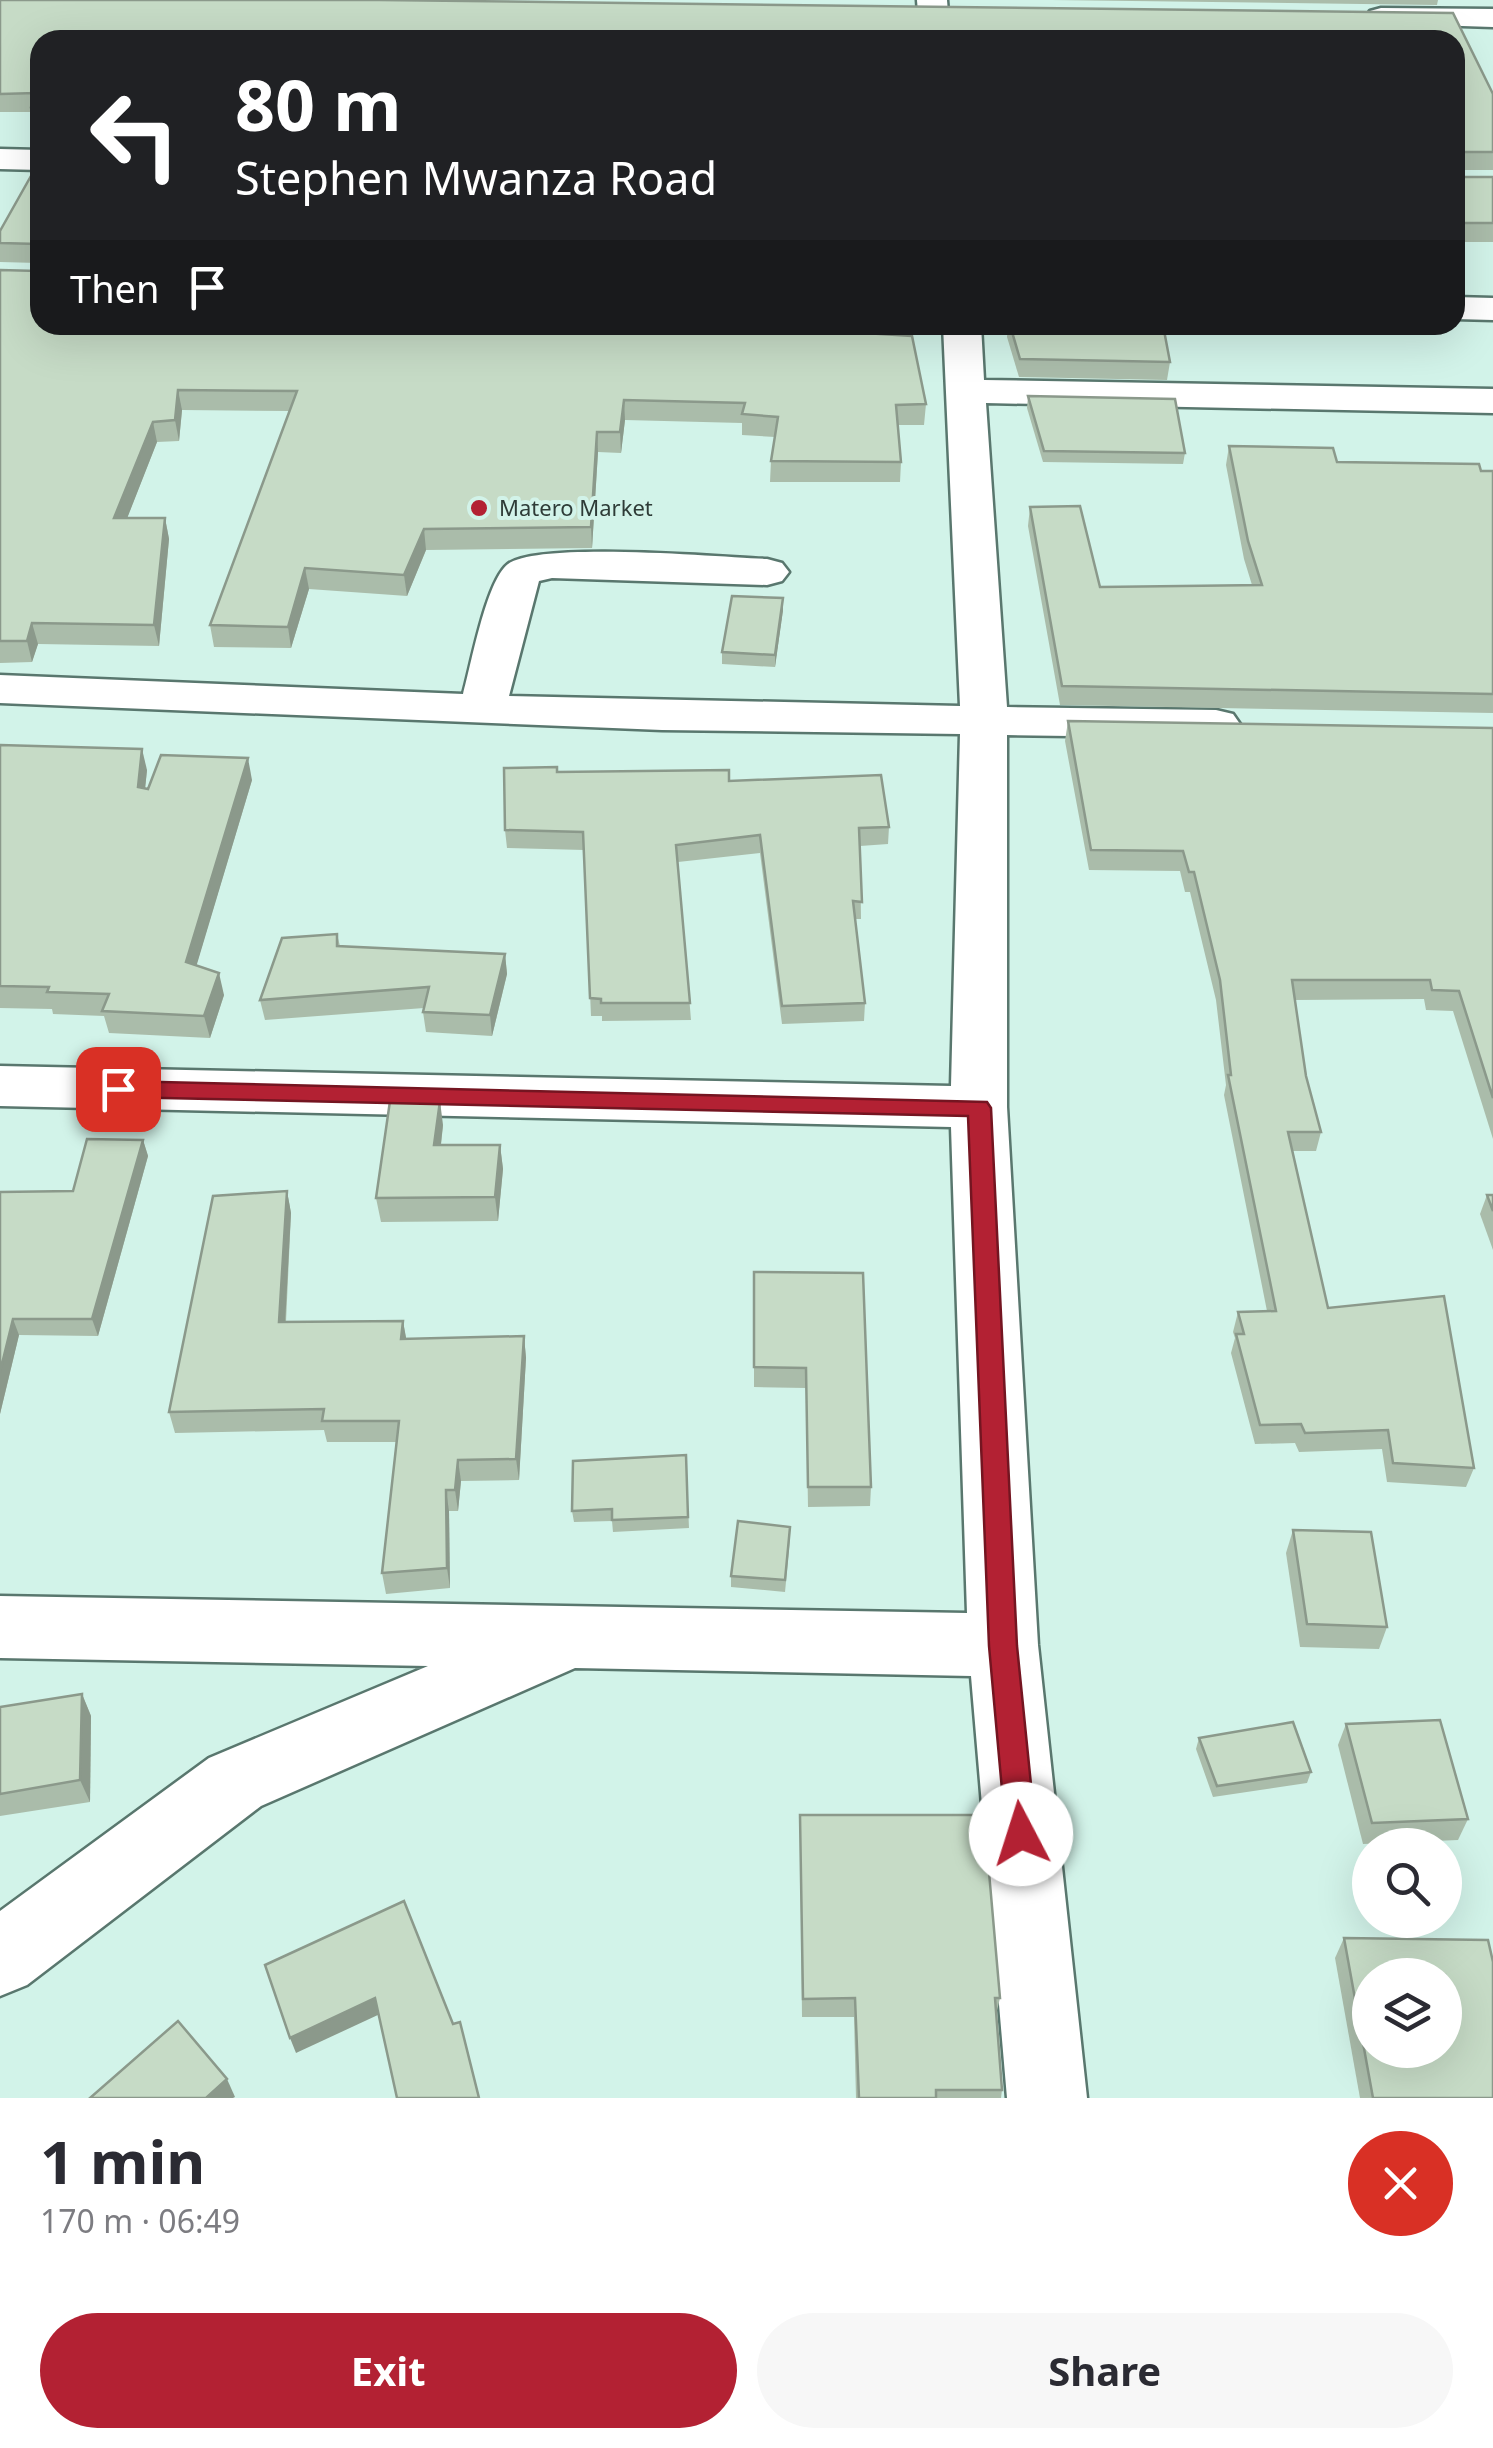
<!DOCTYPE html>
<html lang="en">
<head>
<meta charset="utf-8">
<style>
  body { margin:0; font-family:"Noto Sans",sans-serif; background:#f7f7f7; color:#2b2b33; height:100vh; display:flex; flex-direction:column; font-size:38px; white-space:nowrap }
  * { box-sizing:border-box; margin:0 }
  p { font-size:32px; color:#7c7c81 }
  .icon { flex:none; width:55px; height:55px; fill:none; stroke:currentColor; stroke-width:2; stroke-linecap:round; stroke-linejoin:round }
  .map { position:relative; height:2098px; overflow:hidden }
  .details { display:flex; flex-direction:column; background:#fff; flex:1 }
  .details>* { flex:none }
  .guide { position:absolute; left:30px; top:30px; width:1435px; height:305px; border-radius:30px; box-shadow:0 10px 40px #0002; background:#202124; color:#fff; overflow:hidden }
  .buttons { position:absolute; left:1352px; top:1828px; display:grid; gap:20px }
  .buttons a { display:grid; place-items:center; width:110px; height:110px; border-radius:50%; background:#fff; box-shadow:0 10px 40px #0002; font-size:50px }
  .pin { position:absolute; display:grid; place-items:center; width:85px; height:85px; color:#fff; margin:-42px; border-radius:20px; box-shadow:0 5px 15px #0006 }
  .me { position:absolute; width:110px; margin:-55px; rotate:355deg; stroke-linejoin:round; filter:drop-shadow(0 0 8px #0008) }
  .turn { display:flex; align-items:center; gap:35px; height:210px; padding:0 40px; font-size:45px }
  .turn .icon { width:130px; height:130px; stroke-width:2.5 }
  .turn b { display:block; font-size:70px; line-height:85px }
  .then { display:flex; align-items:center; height:95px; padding:0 40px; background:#0003; gap:20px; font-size:38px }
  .round { display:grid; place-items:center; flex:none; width:105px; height:105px; border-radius:52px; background:#f7f7f7 }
  .summary { display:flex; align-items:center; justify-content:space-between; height:170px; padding:0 40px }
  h1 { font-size:60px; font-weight:700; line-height:75px }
  .primary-button { display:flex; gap:20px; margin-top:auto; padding:20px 40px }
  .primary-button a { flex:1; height:115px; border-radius:60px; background:#b32133; color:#fff; font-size:40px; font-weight:700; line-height:115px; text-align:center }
  .primary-button a+a { background:#f7f7f7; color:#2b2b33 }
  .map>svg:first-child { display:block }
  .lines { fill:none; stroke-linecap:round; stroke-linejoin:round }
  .street-casing { stroke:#59776e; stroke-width:5 }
  .secondary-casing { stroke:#59776e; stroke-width:5 }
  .street { fill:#fff; fill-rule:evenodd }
  .secondary { fill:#fff; fill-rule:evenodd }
  .wall { fill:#aabcaa }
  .shaded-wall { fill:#8b998b }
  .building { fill:#c6dbc6; stroke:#8b998b; stroke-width:2.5; fill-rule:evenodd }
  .route { fill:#b32133; stroke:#741521; stroke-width:2.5 }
  .poi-dot { fill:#b32133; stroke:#d2f3e9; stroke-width:4 }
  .labels { text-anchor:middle; stroke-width:8; stroke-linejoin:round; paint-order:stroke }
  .far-poi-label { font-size:22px; fill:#2e3b37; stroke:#d2f3e9; text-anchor:start }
</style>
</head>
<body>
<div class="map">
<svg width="1493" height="2098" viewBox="0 0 1493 2098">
  <rect width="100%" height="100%" fill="#d2f3e9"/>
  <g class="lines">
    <defs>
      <g id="street">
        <path d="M917,0H947L950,40H920Z"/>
        <path d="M1381,8L1493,9V27L1370,23L1366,17L1370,11Z"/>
        <path d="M0,149L40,150V170L0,169Z"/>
        <path d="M943,325H981L984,380L1493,389V413L986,403L1007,707L1216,710L1233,714L1240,724L1233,734L1216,738L1007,735V1107L1038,1645L1087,2098H1007L971,1676L575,1668L261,1806L27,1985L0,1996V1911L209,1758L428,1666L0,1658V1596L967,1613L951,1127L0,1106V1066L951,1086L960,734L662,730L0,703V675L463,694C471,666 486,581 508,564C539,541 720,557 767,559L782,563L789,572L782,581L767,585L552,578L539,581L509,696L960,706Z"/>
      </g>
      <path id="secondary" d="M1455,297L1493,298V320L1455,319Z"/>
    </defs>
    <use href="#street" class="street-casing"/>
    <use href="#secondary" class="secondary-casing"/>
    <use href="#street" class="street"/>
    <use href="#secondary" class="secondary"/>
  </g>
  <g class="wall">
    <path d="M0,0H379L1453,13L1493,94V170H1457V177H1493V242H1455V40H40V125H35L32,112H0Z"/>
    <path d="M1052,0H1438L1437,5Z"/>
    <path d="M0,231L770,327L926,404L924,425H898L901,462L900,482H770L771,461L775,437L742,435V423L625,420L621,453L598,452L592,548L426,550L407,596L309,589L291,648L214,647L210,625L290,411L182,410L179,441L157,442L127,518H165L169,539L159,646L38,644L32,662L0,663V270L38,271V263L0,262Z"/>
    <path d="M1008,325H1163L1170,362L1167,380L1019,377L1007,337Z"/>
    <path d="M1028,396L1185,453L1183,464L1043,462L1027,408Z"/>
    <path d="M1229,446L1337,462L1493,471V713L1060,705L1028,526L1030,507L1100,587L1252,585L1244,559L1226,465Z"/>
    <path d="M783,610L775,667L722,664V652Z"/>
    <path d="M1068,721L1493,728V1139L1453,1011L1426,1010L1424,999L1295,1000L1306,1076L1321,1132L1316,1151H1293L1328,1308L1474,1468L1466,1487L1387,1482L1382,1449L1299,1452L1295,1443L1255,1444L1231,1353L1235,1338L1233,1332L1238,1312L1267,1311L1224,1095L1226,1085L1216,1000L1190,892H1185L1180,871L1089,870L1065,741Z"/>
    <path d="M0,745L147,770L145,788L148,789L252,780L196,966L224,995L210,1038L109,1033L104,1016L53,1014L52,1009L0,1008Z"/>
    <path d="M558,772L729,781L889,827L888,844L860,846L861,919H855L865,1003L864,1021L782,1024L760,853L678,862L691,1020L602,1021V1016H591L584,850L507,848L505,830Z"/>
    <path d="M337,934L340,946L505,954L507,974L492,1036L426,1032L423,1012L424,1008L265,1020L260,1000Z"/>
    <path d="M443,1125L441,1145H500L503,1169L498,1221L381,1222L376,1198Z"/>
    <path d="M143,1140L148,1156L98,1336L19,1335L0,1414V1192L73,1191Z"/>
    <path d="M287,1191L291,1213L286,1322L403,1321L406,1339L524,1336L526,1358L519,1480L461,1481L458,1511H449L450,1588L386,1594L382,1573L396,1442H327L324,1430L175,1433L169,1412Z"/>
    <path d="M1487,1195L1493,1211V1250L1480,1214Z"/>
    <path d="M754,1272L871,1487L870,1506L808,1507L806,1388L754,1387Z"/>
    <path d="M686,1455L689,1528L613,1532L612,1521L574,1522L572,1511Z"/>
    <path d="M1293,1530L1387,1627L1379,1649L1300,1647L1286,1553Z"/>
    <path d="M790,1539L785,1592L731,1587V1576Z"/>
    <path d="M82,1694L91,1716L90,1802L0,1816V1707Z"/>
    <path d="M1346,1724L1468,1819L1458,1840L1363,1844L1338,1745Z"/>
    <path d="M1199,1738L1311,1772L1307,1783L1213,1797L1196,1749Z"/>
    <path d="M800,1815L1000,1998L996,2015L1002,2090L1001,2098H856L854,2017H802Z"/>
    <path d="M1344,1938L1493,2098H1360L1335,1958Z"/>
  </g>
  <g class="shaded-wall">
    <path d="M178,390L182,410L179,441L175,420Z"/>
    <path d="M624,400L625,420L621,453L620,432Z"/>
    <path d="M153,422L157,442L119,539L114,518Z"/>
    <path d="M597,432L598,452L592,548L591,527Z"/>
    <path d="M165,518L169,539L159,646L154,625Z"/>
    <path d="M424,529L426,550L407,596L404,575Z"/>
    <path d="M305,568L309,589L291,648L288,627Z"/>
    <path d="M783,598V610L775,667V655Z"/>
    <path d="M32,623L38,644L32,662L27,641Z"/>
    <path d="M142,749L147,770L143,809L138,787Z"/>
    <path d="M248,758L252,780L191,984L186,962Z"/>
    <path d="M505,954L507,974L492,1036L490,1015Z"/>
    <path d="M219,973L224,995L210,1038L204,1016Z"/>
    <path d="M440,1101L443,1125L438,1169L434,1145Z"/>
    <path d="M143,1140L148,1156L98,1336L92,1319Z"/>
    <path d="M500,1145L503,1169L498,1221L495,1197Z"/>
    <path d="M287,1191L291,1213L284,1343L279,1322Z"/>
    <path d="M13,1319L19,1335L0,1414V1372Z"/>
    <path d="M403,1321L407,1343L401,1339Z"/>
    <path d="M524,1336L526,1358L519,1480L516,1459Z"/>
    <path d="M458,1460L461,1481L458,1511L455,1490Z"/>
    <path d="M446,1490L449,1511L450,1588L447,1568Z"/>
    <path d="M82,1694L91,1716L90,1802L80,1780Z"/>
    <path d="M375,1998L380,2014L296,2053L290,2038Z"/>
    <path d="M227,2079L235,2097L233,2098H206Z"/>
  </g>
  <g class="building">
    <path d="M0,0H379L1453,13L1493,94V152H1457V177H1493V223H1455V40H40V107H31L35,93L0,94Z"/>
    <path d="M40,160V325H770V327L912,336L926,404L896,405L901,462L771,461L778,417L742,414L745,403L624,400L620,432H597L591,527L424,529L404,575L305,568L288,627L210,625L297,391L178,390L175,420L153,422L114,518H165L154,625L32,623L27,641H0V270L38,271V244L0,243V231Z"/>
    <path d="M1010,325H1163L1170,362L1020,359Z"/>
    <path d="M1028,396L1175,399L1185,453L1044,451Z"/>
    <path d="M1229,446L1333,448L1337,462L1479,464L1481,471H1493V694L1062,686L1030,507L1080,506L1100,587L1262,585L1248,541Z"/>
    <path d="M732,596L783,598L775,655L722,652Z"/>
    <path d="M1068,721L1493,728V1098L1459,991L1432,990L1430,980H1292L1306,1076L1321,1132H1288L1328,1308L1444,1296L1474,1468L1393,1463L1388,1430L1305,1433L1301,1424L1260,1425L1236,1334H1244L1238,1312L1276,1311L1228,1075H1231L1220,980L1194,872H1189L1183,851L1091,850Z"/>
    <path d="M0,745L142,749L138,787L148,789L161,755L248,758L186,962L219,973L204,1016L102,1011L109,994L47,992L49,987L0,986Z"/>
    <path d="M557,767V772L729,770V781L881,775L889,827L859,828L862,902L853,901L865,1003L782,1006L760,835L676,845L690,1003H601V999L590,998L583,832L505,830L504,768Z"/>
    <path d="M337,934V946L505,954L490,1015L423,1012L429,987L260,1000L282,938Z"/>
    <path d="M390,1101H440L434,1145H500L495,1197L376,1198Z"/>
    <path d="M87,1139L143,1140L92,1319H13L0,1372V1192L73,1191Z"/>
    <path d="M287,1191L279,1322L403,1321L401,1339L524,1336L516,1459L458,1460L455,1490H446L447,1568L382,1573L399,1421H322L324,1409L169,1412L213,1196Z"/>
    <path d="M1487,1195H1493V1211Z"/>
    <path d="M754,1272L863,1273L871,1487H808L806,1368L754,1367Z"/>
    <path d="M686,1455L688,1517L612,1520V1509L572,1511L573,1461Z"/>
    <path d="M738,1521L790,1527L785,1580L731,1576Z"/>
    <path d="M1293,1530L1371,1532L1387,1627L1307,1624Z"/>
    <path d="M82,1694L80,1780L0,1794V1707Z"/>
    <path d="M1440,1720L1468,1819L1372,1823L1346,1724Z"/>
    <path d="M1293,1722L1311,1772L1217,1786L1199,1738Z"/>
    <path d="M800,1815H984L1000,1998H995L1002,2090H936V2098H859L855,1998L803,1999Z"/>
    <path d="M404,1901L453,2024L460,2022L479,2098H397L375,1998L290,2038L265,1965Z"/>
    <path d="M1344,1938L1488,1940L1493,1962V2098H1373ZM1370,1975H1445V2050H1370Z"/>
    <path d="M178,2021L227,2079L206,2098H90Z"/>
  </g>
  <path class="route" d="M118,1081L987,1102L991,1108L1017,1646L1036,1834L1032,1844L1021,1849L1010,1844L1006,1834L989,1646L968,1116L118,1097L106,1089Z"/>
  <circle class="poi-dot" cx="479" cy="508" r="10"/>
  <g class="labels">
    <g class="far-poi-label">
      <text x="499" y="516">Matero Market</text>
    </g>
  </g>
</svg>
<div class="buttons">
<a><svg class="icon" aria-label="search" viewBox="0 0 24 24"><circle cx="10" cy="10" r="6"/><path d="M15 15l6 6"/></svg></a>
<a><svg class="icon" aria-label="layers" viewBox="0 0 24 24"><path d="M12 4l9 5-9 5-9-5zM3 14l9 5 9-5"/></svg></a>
</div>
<div class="pin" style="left:118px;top:1089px;background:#d93025"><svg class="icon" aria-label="arrive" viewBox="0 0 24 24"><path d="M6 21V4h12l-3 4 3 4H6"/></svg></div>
<svg class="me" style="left:1021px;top:1834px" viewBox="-20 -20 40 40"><circle r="19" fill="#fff"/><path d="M0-13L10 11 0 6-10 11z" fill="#b32133"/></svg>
<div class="guide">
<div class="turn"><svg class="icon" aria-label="left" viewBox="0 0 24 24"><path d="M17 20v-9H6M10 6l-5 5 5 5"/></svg><div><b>80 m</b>Stephen Mwanza Road</div></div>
<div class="then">Then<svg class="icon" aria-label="arrive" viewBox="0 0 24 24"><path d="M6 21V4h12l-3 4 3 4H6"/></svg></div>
</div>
</div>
<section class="details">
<div class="summary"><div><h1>1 min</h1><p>170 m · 06:49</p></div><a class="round" style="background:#d93025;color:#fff"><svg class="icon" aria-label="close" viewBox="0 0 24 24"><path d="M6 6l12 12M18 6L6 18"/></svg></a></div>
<div class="primary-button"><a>Exit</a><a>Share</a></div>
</section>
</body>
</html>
